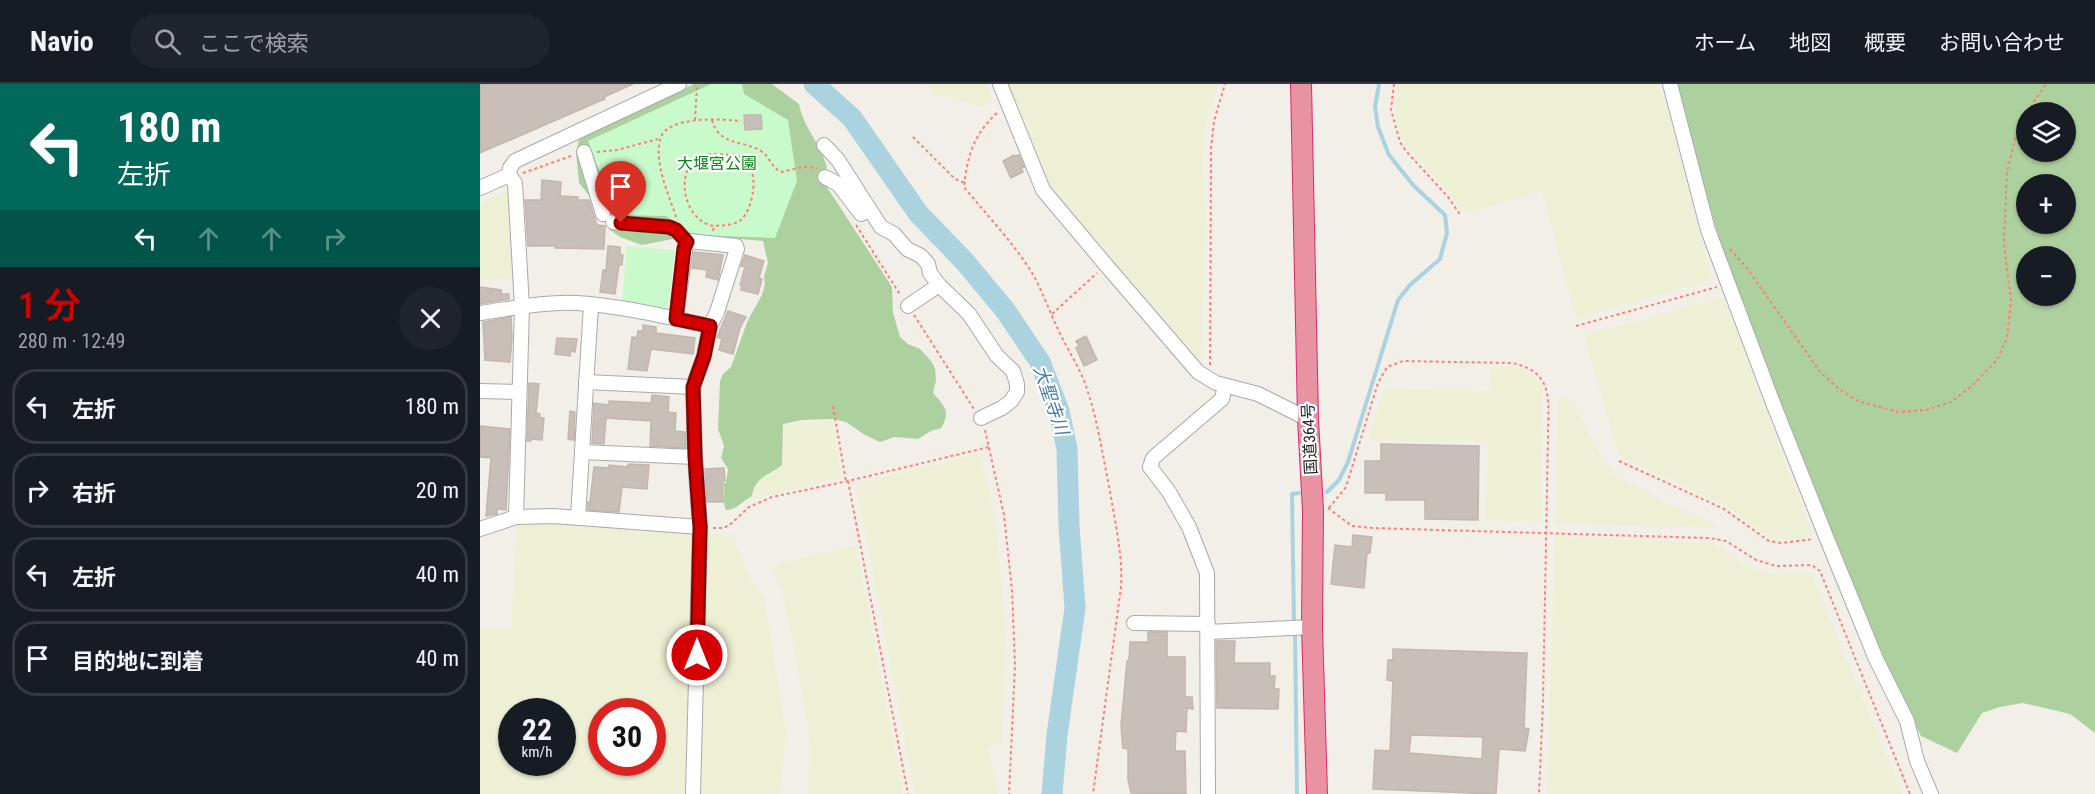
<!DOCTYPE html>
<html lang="ja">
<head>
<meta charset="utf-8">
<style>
  body { margin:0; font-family:"Roboto Condensed","Noto Sans JP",sans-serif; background:#20242c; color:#f1f3f6; height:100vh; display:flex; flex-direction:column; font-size:22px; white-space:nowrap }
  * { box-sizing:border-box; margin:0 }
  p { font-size:20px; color:#9ea1a6 }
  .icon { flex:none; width:33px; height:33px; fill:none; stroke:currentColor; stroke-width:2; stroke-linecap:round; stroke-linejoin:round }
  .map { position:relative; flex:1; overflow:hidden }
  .side { display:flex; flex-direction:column; background:#171b24; width:480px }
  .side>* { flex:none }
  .banner { background:#00695c; color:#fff; overflow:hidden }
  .tools { position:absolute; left:1536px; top:18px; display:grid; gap:12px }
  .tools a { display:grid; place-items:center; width:60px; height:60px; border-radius:50%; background:#171b24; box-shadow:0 2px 4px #0004; font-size:30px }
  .speed { position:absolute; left:18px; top:614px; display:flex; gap:12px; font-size:30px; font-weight:700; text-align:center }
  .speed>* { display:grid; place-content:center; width:78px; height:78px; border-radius:50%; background:#171b24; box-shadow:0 2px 4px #0004; line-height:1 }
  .speed small { font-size:15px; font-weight:400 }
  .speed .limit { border:9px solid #d22; background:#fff; color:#111 }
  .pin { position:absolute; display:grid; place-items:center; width:51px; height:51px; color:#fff; margin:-62px -26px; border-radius:50% 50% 50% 0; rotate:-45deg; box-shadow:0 0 6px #0007 }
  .pin .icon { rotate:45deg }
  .me { position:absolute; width:66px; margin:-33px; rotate:0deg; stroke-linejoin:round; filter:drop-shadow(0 0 4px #0008) }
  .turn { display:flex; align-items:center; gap:21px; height:126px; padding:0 18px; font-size:27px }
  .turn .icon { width:78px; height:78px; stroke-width:2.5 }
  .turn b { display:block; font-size:42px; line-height:51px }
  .lanes { display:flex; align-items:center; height:57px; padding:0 18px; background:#0003; justify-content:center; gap:30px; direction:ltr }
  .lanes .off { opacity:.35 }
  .round { display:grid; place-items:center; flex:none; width:63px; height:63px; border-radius:32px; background:#20242c }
  .head { display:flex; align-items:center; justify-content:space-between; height:102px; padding:0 18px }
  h1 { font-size:36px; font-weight:600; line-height:45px; color:#d40000 }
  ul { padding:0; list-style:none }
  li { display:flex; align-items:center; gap:18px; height:75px; margin:0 12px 9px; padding:0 6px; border:3px solid #363941; border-radius:24px }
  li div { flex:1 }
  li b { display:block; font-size:22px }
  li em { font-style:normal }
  header { display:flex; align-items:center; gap:36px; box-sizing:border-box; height:84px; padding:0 30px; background:#171b24; border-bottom:2px solid #363941 }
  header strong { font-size:28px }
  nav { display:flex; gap:33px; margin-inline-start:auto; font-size:21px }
  .search { width:420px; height:54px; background:#20242c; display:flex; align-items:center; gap:15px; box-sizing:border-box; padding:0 21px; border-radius:33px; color:#9ea1a6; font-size:22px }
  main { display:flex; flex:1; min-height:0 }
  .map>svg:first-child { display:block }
  .farmland { fill:#eef0d5; fill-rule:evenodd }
  .forest { fill:#add19e; fill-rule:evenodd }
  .park { fill:#c8facc }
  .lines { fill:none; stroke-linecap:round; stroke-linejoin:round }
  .stream { stroke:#aad3df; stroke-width:4 }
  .river { stroke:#aad3df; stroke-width:21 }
  .building { fill:#c7bfb8; stroke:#c4b6ab; stroke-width:1.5; fill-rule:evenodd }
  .minor-casing { stroke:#a9a9a9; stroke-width:16 }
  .highway-casing { stroke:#dc2a67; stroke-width:22 }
  .path { stroke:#fa8072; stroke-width:2; stroke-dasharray:3 3; stroke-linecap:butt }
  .minor { stroke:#fff; stroke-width:14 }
  .highway { stroke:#e892a2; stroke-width:20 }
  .route-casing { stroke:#8a0000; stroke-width:15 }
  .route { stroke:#d40000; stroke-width:10 }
  .labels { text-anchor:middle; stroke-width:4.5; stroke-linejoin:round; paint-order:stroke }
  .park-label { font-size:16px; fill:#0c8416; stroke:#fff }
  .street-label { font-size:16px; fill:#222; stroke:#fff }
  .water-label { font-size:18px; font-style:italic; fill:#4a7aab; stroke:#fff }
</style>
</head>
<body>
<header>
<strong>Navio</strong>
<div class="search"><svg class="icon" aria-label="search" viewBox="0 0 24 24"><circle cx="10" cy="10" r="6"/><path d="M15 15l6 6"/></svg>ここで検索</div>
<nav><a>ホーム</a><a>地図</a><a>概要</a><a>お問い合わせ</a></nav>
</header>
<main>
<section class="side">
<div class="banner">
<div class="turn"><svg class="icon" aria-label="left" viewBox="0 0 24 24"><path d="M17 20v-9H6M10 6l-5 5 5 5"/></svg><div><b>180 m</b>左折</div></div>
<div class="lanes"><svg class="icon" aria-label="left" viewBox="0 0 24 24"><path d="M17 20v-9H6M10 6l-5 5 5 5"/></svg><svg class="icon off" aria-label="ahead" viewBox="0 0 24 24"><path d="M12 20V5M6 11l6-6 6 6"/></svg><svg class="icon off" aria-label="ahead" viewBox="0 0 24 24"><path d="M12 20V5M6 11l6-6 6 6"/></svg><svg class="icon off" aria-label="right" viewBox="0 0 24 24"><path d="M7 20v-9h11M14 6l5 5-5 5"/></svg></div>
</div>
<div class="head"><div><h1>1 分</h1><p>280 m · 12:49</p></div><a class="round"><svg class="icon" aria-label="close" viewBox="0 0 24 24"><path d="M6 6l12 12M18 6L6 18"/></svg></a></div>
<ul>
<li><svg class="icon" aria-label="left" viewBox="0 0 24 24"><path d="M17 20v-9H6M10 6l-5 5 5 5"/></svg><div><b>左折</b></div><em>180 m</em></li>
<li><svg class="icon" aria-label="right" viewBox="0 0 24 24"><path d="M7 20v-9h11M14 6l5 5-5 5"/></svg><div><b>右折</b></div><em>20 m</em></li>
<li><svg class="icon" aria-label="left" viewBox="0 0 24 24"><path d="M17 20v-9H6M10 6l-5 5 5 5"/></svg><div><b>左折</b></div><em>40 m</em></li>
<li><svg class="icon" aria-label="arrive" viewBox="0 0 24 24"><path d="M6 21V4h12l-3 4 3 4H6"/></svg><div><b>目的地に到着</b></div><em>40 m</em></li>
</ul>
</section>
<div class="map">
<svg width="1615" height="710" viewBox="0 0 1615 710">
  <rect width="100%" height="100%" fill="#f2efe9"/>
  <g class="farmland">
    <path d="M447,0H507L512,13L502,24L467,11L456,12Z"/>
    <path d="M528,0H738L724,46L722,77L725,129L721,277L567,100Z"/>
    <path d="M917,0H1180L1232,194L1230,197L1096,234L1062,107L985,129L972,111L932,69L922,54L917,40L915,24Z"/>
    <path d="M29,106L32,194L0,197V119Z"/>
    <path d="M1240,214L1244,215L1333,451L1316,456L1296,455L1286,451L1247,423L1139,372L1104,251Z"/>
    <path d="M1011,282L1043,284L1056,294L1062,301L1061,438L1006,436L1008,358L888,356L904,304L1009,307Z"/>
    <path d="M1081,312L1085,313L1099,327L1121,373L1134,390L1188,420L1229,437L1236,444L1076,439L1078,315Z"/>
    <path d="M352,336L361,393L274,415L275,402L280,396L292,390L302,381L304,341Z"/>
    <path d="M497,370L501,376L515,431L524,528L525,551L522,660L508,663L518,710H435L377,406L378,399Z"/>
    <path d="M44,437L158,443L215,449L206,710H0V544L31,545L37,438ZM32,627H82V678H32ZM122,627H172V678H122Z"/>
    <path d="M228,449L251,450L272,497L284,515L306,648L300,710H219Z"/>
    <path d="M1075,452L1233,459L1268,482L1282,487L1296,490L1327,488L1332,491L1422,710H1067Z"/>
    <path d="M376,462L423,710H328L329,665L328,640L310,544L302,508L291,484L306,477Z"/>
  </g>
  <g class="forest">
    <path d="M214,0H292L319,20C323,43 341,60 347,83L341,94L412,203L413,229L420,253L428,260L440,265L451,277L455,284L456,296L453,309C465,323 471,327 461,344L451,347L438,355L414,353L400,358L385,351L366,338L353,335L322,336L303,340L302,381C288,392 275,393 272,412C262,417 257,426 246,426C242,418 245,408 243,399H246L248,385L241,374L244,362L238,345L240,297L243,290L251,283L268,236L282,211L285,200L284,192L288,179L283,157L213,151L162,161L140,153L130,146L111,114L99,99L96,69L99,55Z"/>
    <path d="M1194,0H1615V649L1590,630L1543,619L1520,623L1502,629L1477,669L1441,652L1389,547L1377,508L1361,479L1245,175ZM1546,28H1586V68H1546ZM1546,100H1586V140H1546ZM1546,172H1586V212H1546Z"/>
  </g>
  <g class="park">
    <path d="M231,0H262L264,10L308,36L317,97L295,154L213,151L186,132L136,131L108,57Z"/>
    <path d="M147,162L195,166L188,224L142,217Z"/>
  </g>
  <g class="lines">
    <g class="stream">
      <path d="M847,408L859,396L868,378L918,216L930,201L960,175L967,149L965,131L934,102L909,71L898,43L895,23L899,0"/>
      <path d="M814,540L812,410L819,409"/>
      <path d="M815,547L817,710"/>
    </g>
    <path class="river" d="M334,0L372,34L438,129L485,178L525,226L560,278L579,327L587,365L589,442L595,524L577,651L572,710"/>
  </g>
  <g class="building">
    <path d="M0,0H153L124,13L125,15L0,69Z"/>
    <path d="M264,31H281L282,45L265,46Z"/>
    <path d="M534,71L535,72L539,71L544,83L541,84L543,88L531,94L523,77Z"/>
    <path d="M62,96L81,98L80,112L98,113V116H109L117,141L125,142L124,165L75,164V162H48L45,116H61Z"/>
    <path d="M128,162L140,163V170L143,171L142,181H139L135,210L120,208L123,186H126Z"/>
    <path d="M214,168L243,171L238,196L226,193L227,186L212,184Z"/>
    <path d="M265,171L284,177L279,194L282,195L278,210L261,206L262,201H260L265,183L261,182Z"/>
    <path d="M0,203L21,206V210H29V215L0,220Z"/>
    <path d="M248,227L266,233L260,244L253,270L239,266L242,255L237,253Z"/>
    <path d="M31,233L32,254L30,278L5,276L3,238Z"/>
    <path d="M163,241L176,243V249L215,254L213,270L171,265L167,287L148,285L152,253L157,254L158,247H163Z"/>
    <path d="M606,252L617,276L604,282L596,264L599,262L596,257Z"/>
    <path d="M77,254L97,255L95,268L91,267L90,272L75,270Z"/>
    <path d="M49,299L59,300L56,329L60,330L59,333L64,334L62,356L51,355V357H47Z"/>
    <path d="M172,311L189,313L188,328L196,329L195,347L205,348L206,364L170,362L171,337L126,334L124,360L112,359L114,319L129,321V317L171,319Z"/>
    <path d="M90,327L95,328L94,356L88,355Z"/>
    <path d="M0,342L30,345L26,426L17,425V430L6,432L11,374L0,373Z"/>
    <path d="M901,360L999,362L998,436L945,435V416H906V409H885V377H901Z"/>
    <path d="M148,380L169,381L167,405L142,403L139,428L108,426V418H110L114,383L129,384V381L148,383Z"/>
    <path d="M244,384L245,397L242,398L243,418H227L225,385Z"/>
    <path d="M873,451L892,453L890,469H887L884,504L851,500L855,461L872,463Z"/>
    <path d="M668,548H687V573H705V613H712L713,625L707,624L706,648L696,647L695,667H705L706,710L651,709L648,696V665L643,664L641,642L647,577H649L650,558H668Z"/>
    <path d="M736,557H755L754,579H790V592H795L794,605H799L798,625L737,624Z"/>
    <path d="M913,565L1047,569L1044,644L1049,645L1045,667L1019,665L1016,710L893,705L895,666L910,667L913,597L907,596L908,576H913ZM931,651L1003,653L1002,675L929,669Z"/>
  </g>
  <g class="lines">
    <defs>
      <g id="minor">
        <path d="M520,0L563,106L626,181L718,288L736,299L778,310L828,335"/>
        <path d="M1190,0L1228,146L1293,319L1345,450L1396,575L1427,637L1437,677L1451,710"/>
        <path d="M344,61L358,76L401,143L414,150L427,165L441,172L448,180L450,189L459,201L489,230L517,272L533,287L537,300V308L531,317L522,324L501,334"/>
        <path d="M104,68L123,130"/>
        <path d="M29,91L35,99L42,223L36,433"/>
        <path d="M29,91L30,84L35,77L199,0"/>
        <path d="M345,93L358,100L381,130L383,129"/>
        <path d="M0,104L29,91"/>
        <path d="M133,138L188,143L196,146L207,158"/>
        <path d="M428,222L459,201"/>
        <path d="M0,229C30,225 67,217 97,219C142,222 187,233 230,242L224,272L213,303L215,373L220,443L213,710"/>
        <path d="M196,235L206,159L209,157L256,162L257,165L237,228L230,242"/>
        <path d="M106,298L213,303"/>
        <path d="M0,307L39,308"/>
        <path d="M102,368L215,373"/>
        <path d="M98,433L111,221"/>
        <path d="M0,445L36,433L73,432L220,443"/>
        <path d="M654,539L728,540"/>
        <path d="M728,548L832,543"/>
        <path d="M728,710L727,489L709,443L689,408L670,383L673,374L742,315L745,302"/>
      </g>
      <path id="highway" d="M821,0L828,335L833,427L832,543L837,710"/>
    </defs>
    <use href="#minor" class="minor-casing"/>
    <use href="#highway" class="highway-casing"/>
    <g class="path">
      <path d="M914,0L911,26L920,58L926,67L968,113L981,132"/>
      <path d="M1547,28L1566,0"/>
      <path d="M517,29C494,50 487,72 484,103C505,129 528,153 547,181C560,200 567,222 577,243C586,264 600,283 607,305C618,338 623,373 630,407C635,439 643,471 641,503L613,710"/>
      <path d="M215,36L217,0"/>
      <path d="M232,36C239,62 263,56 281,67C290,73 291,83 301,88L323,83L337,84"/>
      <path d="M433,53L475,95L485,99"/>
      <path d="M117,68L137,66L178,55"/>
      <path d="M43,89L91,72"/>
      <path d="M196,133C189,111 174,79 180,56C185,31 243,35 261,37"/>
      <path d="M376,141L421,212"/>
      <path d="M233,147L234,142C204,138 193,86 220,73C230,68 245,70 256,72C282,76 275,123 261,136C253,142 243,141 234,142"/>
      <path d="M1250,165L1266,183L1341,289L1359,305L1378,317L1418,328L1446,326L1471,318L1492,302L1517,276L1527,254L1531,217L1524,160L1527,88L1536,51L1546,30"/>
      <path d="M572,230L617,189"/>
      <path d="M434,231L494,325"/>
      <path d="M1096,242L1237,203"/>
      <path d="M730,281L731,64L734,37L745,0"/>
      <path d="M353,322L366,397"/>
      <path d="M505,346L524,431L532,507L535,581L529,710"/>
      <path d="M1139,377L1244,425L1289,457L1301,459L1334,455"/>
      <path d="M368,397L428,710"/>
      <path d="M848,424L872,442L893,444L1228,454L1246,457L1276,476L1296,482L1332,481L1340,487L1430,710"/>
      <path d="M849,424L866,403L898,299L907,283L923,277L1032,279C1075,288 1068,317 1068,352L1063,618L1059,710"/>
      <path d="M233,444H244L252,439L269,423L292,413L368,397L509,363"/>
    </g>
    <use href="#minor" class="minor"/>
    <use href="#highway" class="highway"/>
  </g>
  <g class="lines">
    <defs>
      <path id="route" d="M141,139L189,143L196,146L207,158L204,164L196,235L230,242L224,272L213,303L215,373L220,443L217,571"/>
    </defs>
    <use href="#route" class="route-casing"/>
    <use href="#route" class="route"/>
  </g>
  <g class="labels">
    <g class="park-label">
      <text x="237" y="85">大堰宮公園</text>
    </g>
    <g class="street-label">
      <text transform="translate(829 355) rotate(-93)" y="6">国道364号</text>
    </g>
    <g class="water-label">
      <text transform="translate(571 316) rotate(71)" y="6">大聖寺川</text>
    </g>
  </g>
</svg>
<div class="tools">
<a><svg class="icon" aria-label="layers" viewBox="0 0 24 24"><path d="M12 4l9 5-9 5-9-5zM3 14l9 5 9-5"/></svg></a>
<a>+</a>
<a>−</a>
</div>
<div class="speed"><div>22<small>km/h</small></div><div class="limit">30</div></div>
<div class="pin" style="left:141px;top:139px;background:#d93025"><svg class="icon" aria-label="arrive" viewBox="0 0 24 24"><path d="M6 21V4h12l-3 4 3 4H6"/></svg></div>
<svg class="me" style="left:217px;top:571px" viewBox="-20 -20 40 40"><circle r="17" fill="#d40000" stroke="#fff" stroke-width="3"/><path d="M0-11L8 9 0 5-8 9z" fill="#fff"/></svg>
</div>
</main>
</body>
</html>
